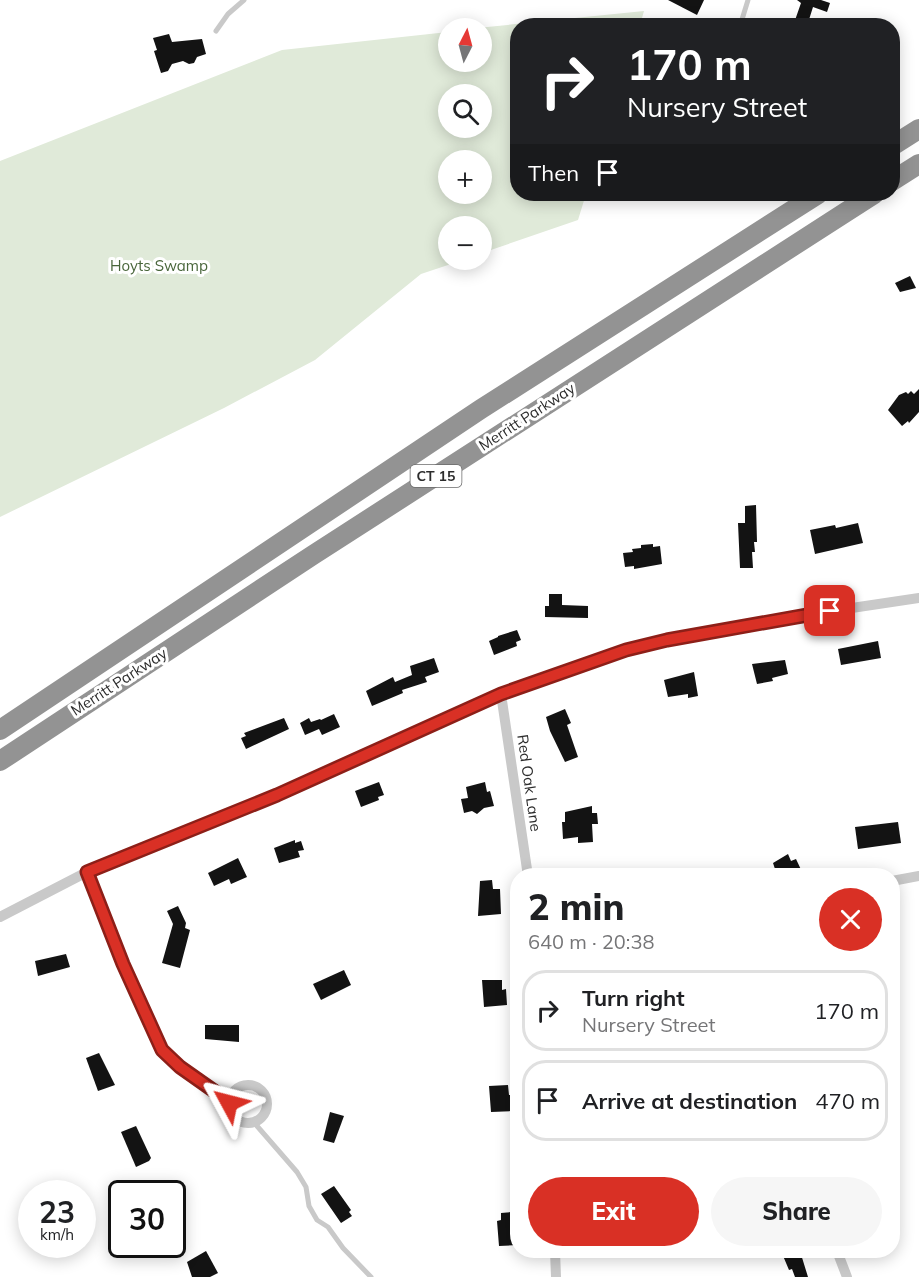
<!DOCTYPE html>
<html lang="en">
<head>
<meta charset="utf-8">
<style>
  body { margin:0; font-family:Mulish,sans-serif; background:#f6f6f6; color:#202124; height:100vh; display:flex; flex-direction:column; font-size:22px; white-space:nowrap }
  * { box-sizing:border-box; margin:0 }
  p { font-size:20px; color:#757577 }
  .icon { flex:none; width:33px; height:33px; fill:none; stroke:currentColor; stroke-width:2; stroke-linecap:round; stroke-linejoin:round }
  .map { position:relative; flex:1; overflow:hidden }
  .drawer { position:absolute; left:510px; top:868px; width:390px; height:390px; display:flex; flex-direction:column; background:#fff; border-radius:24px; box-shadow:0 3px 15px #0003 }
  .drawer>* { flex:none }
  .guide { position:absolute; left:510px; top:18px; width:390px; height:183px; border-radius:24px; box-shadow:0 3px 15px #0003; background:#202124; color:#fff; overflow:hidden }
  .needle { width:39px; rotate:6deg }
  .buttons { position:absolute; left:438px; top:18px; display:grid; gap:12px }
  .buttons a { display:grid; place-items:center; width:54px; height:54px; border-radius:50%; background:#fff; box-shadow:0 3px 15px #0003; font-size:30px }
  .speed { position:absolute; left:18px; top:1180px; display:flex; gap:12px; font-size:30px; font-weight:700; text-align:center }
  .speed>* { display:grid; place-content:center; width:78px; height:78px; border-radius:50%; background:#fff; box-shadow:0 3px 15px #0003; line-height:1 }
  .speed small { font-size:15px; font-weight:400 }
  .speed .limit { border:3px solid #111; border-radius:9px; background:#fff; color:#111 }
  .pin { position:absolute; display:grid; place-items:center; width:51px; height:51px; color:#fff; margin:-26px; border-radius:12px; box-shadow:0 3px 9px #0006 }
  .me { position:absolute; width:66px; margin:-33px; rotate:308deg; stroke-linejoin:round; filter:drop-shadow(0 0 4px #0008) }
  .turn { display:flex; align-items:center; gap:21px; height:126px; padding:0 18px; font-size:27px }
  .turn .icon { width:78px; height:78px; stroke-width:2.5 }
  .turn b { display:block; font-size:42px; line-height:51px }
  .then { display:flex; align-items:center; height:57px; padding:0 18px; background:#0003; gap:12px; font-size:22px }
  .round { display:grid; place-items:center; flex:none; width:63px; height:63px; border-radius:32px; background:#f6f6f6 }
  .head { display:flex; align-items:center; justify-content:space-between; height:102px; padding:0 18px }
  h1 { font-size:36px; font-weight:800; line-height:45px }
  .button { display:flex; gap:12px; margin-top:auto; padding:12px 18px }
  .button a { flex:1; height:69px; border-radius:36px; background:#d93025; color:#fff; font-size:24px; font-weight:800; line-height:69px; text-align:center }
  .button a+a { background:#f6f6f6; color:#202124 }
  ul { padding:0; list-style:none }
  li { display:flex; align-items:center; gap:18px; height:81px; margin:0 12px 9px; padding:0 6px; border:3px solid #e0e0e0; border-radius:24px }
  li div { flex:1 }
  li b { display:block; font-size:22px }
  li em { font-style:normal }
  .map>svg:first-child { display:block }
  .green { fill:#e0ead9; fill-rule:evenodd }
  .building { fill:#131313 }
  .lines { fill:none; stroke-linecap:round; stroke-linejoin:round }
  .service { stroke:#c9c9c9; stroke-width:5 }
  .minor { stroke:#c9c9c9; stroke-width:10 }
  .motorway { stroke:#939393; stroke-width:20 }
  .route-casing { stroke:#8d1f18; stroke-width:15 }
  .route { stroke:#d93025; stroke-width:10 }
  .labels { text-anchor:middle; stroke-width:6; stroke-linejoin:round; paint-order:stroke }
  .shield { fill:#fff; stroke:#6b6b6b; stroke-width:1.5 }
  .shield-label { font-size:14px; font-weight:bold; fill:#2c2c2c }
  .park-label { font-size:15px; fill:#49663b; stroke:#fff }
  .street-label { font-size:15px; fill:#2c2c2c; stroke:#fff }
</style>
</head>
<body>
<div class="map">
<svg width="919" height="1277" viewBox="0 0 919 1277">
  <rect width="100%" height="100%" fill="#fff"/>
  <path class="green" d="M644,11L640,25L518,26V194H586L578,220L482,253V226H448V260H463L421,274L315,360L224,408L0,517V161L282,50L448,32V62H482V28H477ZM448,94H482V128H448ZM448,160H482V194H448Z"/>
  <g class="building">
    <path d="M668,0H704L697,15Z"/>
    <path d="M797,0H821L830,3L827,12L813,7L807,26H793L801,3Z"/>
    <path d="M169,34L172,42L202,39L206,54L197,57L194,63L189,64L183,61L172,64L168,71L161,73L154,51L157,50L153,38Z"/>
    <path d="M910,276L916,288L900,292L895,283Z"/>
    <path d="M919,389V412L909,423L908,421L902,426L888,410L899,395L906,392L908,394L911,391L914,394Z"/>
    <path d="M756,505L757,542H754L755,552H752L753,568H740L738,523H745V506Z"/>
    <path d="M858,523L863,543L815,554L810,530L835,525L836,528Z"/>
    <path d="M653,544V547L660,546L662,564L634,569V566L625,567L623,553L633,552L632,549L641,548V545Z"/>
    <path d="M549,594H562V605L588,606V618L545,617V606H549Z"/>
    <path d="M517,630L521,640L516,642L517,646L494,655L489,641L498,637V636Z"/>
    <path d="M878,641L881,658L841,665L838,649Z"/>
    <path d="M434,658L439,672L425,677L427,682L402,690L403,693L372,706L366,691L391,678L393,677L395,682L412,675L410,666Z"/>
    <path d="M785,660L788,674L772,678L773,681L757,684L752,664Z"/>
    <path d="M694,672L698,696L688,698V694L668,697L664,680Z"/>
    <path d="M565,709L571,723L567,725L578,757L565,762L550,731L546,717Z"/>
    <path d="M334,714L340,727L322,735L319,729L305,735L300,723L309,718L311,722L320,719L321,720Z"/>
    <path d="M284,718L289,729L246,749L241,738L246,736L244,733Z"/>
    <path d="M379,782L384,795L378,797L379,800L361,807L355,791Z"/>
    <path d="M485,782L487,792L490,791L494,806L484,808L477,814L472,811L464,813L461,799L468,798L466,787Z"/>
    <path d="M592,806V813H597L598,824H592L593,842L578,843V837L563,839L562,822H565V812Z"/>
    <path d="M898,822L901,843L858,849L855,827Z"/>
    <path d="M295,840V843L301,841L304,850L298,851L300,857L279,863L274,848Z"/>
    <path d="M788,854L791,861L796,859L804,876H760L775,869L773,863Z"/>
    <path d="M238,858L247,877L231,884L229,879L214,886L208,873Z"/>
    <path d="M492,880L493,889H500L501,914L478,916L480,881Z"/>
    <path d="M178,906L186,923L185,928L190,930L180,968L162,963L173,924L167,911Z"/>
    <path d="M66,954L70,967L38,976L35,961Z"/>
    <path d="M344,970L351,985L321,1000L313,984Z"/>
    <path d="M482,980H502V990L506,989L507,1005L484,1007Z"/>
    <path d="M205,1025H239V1042L205,1039Z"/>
    <path d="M99,1053L115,1085L98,1091L86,1058Z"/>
    <path d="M508,1085L509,1095H513V1111L491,1112L489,1086Z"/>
    <path d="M330,1112L344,1116L334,1143L323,1140Z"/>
    <path d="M136,1126L151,1158L149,1161L136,1167L121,1132Z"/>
    <path d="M334,1186L351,1210L349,1212L352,1216L341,1223L321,1194Z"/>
    <path d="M512,1212V1220L516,1219L518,1245L499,1246L497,1221L501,1220V1213Z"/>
    <path d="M206,1251L218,1273L210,1277H192L187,1262Z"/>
    <path d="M781,1251H800L808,1277H795L792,1269L789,1270Z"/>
  </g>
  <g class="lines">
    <g class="service">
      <path d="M740,26L748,0"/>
      <path d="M216,31L228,14L244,0"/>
      <path d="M255,1122L257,1126L297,1172L306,1187L309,1206L317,1220L328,1227L343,1248L371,1277"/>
    </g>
    <g class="minor">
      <path d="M501,694L528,876"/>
      <path d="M87,872L123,964L162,1050L180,1067L224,1098L230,1099"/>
      <path d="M892,881L919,876"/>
      <path d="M0,917L87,872L277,795L501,694L626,650L667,640L785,618L919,598"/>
      <circle cx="248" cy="1104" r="19"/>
      <path d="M555,1251L556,1277"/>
      <path d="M837,1251L847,1277"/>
    </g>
    <g class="motorway">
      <path d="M892,146L919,129"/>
      <path d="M892,181L919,164"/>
      <path d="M0,730L481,409L818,194"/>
      <path d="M0,761L313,555L874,194"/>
    </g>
  </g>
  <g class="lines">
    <defs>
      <path id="route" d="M229,1103L230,1099L224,1098L180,1067L162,1050L123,964L87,872L277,795L501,694L626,650L667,640L830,611"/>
    </defs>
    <use href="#route" class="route-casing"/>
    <use href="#route" class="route"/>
  </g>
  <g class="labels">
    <rect class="shield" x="410.5" y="465" width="51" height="22" rx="4.5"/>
    <g class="shield-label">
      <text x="436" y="481">CT 15</text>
    </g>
    <g class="park-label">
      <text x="159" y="271">Hoyts Swamp</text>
    </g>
    <g class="street-label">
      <text transform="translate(527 417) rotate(-33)" y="5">Merritt Parkway</text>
      <text transform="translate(119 682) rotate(-33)" y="5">Merritt Parkway</text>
      <text transform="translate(529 783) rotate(82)" y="5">Red Oak Lane</text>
    </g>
  </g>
</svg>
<div class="buttons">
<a><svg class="needle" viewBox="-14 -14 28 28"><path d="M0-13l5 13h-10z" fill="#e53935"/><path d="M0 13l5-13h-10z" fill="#757577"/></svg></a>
<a><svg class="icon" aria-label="search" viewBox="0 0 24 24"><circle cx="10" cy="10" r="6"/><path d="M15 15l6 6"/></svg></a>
<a>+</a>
<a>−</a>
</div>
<div class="speed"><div>23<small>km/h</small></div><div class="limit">30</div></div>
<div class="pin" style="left:830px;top:611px;background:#d93025"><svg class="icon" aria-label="arrive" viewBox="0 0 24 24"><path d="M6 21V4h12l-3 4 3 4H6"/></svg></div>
<svg class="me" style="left:229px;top:1103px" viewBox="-20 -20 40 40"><path d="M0-17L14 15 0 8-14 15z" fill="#d93025" stroke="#fff" stroke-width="4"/></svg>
<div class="guide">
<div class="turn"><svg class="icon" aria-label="right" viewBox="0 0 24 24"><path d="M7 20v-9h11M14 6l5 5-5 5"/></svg><div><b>170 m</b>Nursery Street</div></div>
<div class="then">Then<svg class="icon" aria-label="arrive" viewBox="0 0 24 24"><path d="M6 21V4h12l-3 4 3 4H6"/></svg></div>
</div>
<section class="drawer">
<div class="head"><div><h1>2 min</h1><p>640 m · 20:38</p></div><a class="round" style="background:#d93025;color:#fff"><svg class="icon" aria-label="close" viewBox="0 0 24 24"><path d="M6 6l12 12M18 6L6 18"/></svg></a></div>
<ul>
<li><svg class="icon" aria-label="right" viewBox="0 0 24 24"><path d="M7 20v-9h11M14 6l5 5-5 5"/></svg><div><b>Turn right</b><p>Nursery Street</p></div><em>170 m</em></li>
<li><svg class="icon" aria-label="arrive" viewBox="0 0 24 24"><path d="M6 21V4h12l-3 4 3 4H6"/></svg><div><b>Arrive at destination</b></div><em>470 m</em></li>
</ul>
<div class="button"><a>Exit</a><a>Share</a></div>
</section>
</div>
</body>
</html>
